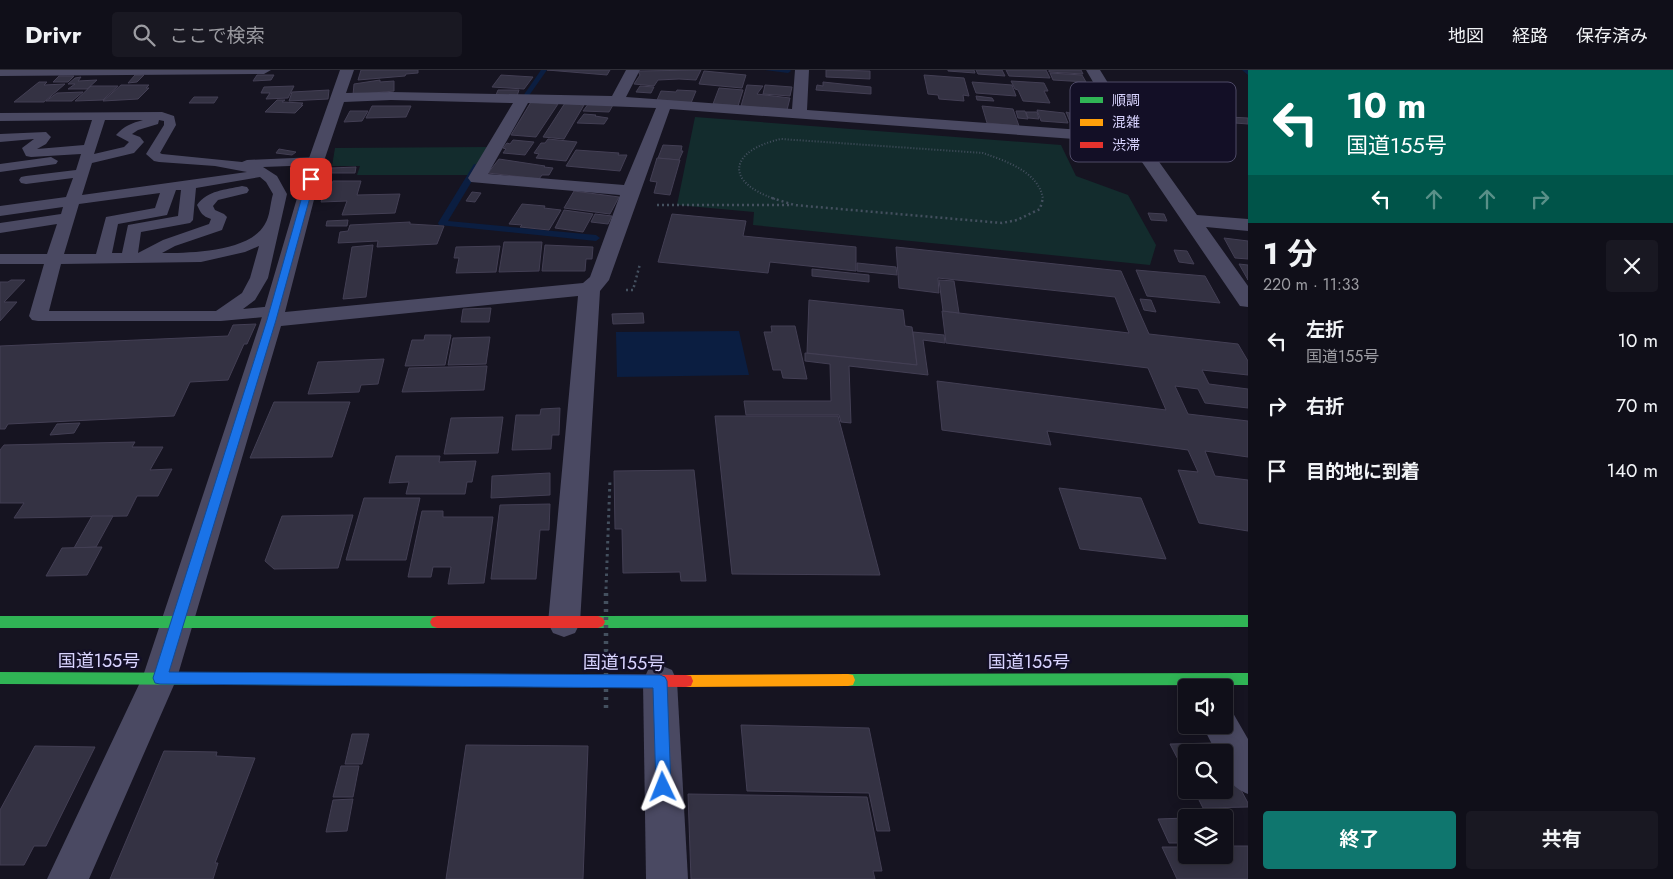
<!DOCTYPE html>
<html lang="ja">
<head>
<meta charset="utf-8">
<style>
  body { margin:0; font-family:Jost,"Noto Sans JP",sans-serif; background:#191822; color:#f1f3f6; height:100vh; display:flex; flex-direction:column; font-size:19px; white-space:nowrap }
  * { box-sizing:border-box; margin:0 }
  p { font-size:16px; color:#9c9ca2 }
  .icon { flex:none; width:28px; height:28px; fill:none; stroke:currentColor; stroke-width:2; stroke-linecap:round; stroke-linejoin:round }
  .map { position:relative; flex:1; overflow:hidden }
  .sheet { display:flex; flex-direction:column; background:#100f19; width:425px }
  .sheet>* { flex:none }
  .guide { background:#00695c; color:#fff; overflow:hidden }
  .fabs { position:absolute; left:1178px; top:609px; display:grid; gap:10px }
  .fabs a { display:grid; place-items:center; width:55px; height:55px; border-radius:5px; background:#100f19; box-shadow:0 2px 12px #0003,0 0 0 1px #302f38; font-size:25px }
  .pin { position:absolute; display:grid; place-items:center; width:42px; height:42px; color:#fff; margin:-21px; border-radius:10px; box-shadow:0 2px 8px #0006 }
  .me { position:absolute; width:55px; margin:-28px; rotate:358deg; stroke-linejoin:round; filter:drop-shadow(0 0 4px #0008) }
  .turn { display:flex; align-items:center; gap:18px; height:105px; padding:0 15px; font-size:22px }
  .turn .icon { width:65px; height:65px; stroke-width:2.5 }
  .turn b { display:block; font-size:35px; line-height:42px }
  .lanes { display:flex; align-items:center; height:48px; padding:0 15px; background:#0003; justify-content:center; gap:25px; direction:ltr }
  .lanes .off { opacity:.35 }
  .round { display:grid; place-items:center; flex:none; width:52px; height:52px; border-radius:5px; background:#191822 }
  .head { display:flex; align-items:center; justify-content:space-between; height:85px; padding:0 15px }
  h1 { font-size:30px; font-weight:700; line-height:38px }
  .cta { display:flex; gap:10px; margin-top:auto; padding:10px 15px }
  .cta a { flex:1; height:58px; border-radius:5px; background:#0f766e; color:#fff; font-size:20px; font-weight:700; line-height:58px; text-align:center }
  .cta a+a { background:#191822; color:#f1f3f6 }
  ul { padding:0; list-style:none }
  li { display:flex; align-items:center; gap:15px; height:65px; padding:0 15px }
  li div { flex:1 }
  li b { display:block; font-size:19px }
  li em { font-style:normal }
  header { display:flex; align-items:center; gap:30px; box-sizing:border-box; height:70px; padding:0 25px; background:#100f19; border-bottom:1px solid #302f38 }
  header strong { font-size:24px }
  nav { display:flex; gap:28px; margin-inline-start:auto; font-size:18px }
  .search { width:350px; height:45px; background:#191822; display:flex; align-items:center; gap:12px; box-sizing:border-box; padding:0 18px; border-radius:5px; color:#9c9ca2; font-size:19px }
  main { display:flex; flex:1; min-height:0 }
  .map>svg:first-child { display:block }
  .green { fill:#132c2d }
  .water { fill:#0b1e41 }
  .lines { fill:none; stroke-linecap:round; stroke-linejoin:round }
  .stream { fill:#0b1e41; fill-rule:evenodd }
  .building { fill:#343243; stroke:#433f54 }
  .path-far1 { stroke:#44505f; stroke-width:2; stroke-dasharray:1 2; stroke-linecap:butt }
  .path { stroke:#44505f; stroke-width:2.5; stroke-dasharray:2 3; stroke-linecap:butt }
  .lane { fill:#4a4962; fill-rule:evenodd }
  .street { fill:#4a4962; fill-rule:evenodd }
  .fast { fill:#30b455; fill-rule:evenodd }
  .slow { fill:#ff9f0a; fill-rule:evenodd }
  .jam { fill:#e5322d; fill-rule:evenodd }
  .path-bridge-far1 { stroke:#44505f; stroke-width:3; stroke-dasharray:2.5 4; stroke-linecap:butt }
  .path-bridge { stroke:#44505f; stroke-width:4.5; stroke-dasharray:3 5; stroke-linecap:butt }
  .route { fill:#1a73e8; stroke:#114b97 }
  .labels { text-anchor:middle; stroke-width:5; stroke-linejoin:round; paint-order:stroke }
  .near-street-label { font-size:18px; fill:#d9d4ff; stroke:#130f26 }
  .key { fill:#130f26; stroke:#4e4a67; stroke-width:1 }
  .key-label { font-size:14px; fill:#d9d4ff }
</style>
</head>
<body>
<header>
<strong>Drivr</strong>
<div class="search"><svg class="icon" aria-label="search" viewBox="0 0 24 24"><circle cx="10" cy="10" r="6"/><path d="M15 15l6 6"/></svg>ここで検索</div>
<nav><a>地図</a><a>経路</a><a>保存済み</a></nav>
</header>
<main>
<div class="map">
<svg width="1248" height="809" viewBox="0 0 1248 809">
  <rect width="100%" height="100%" fill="#161421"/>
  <g class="green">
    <path d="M695,47L1061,75L1076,106L1128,125L1156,175L1150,195L753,155L754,142L677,135Z"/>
    <path d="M488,77L469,105H357L360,96H332L335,78Z"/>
  </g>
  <path class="water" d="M739,261L749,305L617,307L616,262Z"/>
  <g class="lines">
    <g class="stream">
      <path d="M541,0H547L528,27H524L523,26Z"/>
      <path d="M765,0H790L791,1L788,3Z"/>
      <path d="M1242,0H1248V5Z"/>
      <path d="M474,94L481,96L448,151L596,165L600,168L596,171L439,155L438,153Z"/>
    </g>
  </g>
  <g class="building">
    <path d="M361,0H418V3L406,4L405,6L358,10Z"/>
    <path d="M547,0H610L607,5Z"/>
    <path d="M701,0L696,10L679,9L658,10L654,16L634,14L640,5L638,1Z"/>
    <path d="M826,0L870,1V9L826,7Z"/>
    <path d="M948,0H974L975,3L948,1Z"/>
    <path d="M976,0H1002L1005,6L978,4Z"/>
    <path d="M1006,0H1046L1050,8L1009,6Z"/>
    <path d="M1049,0H1081L1083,4L1049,2Z"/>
    <path d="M704,1L746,5L742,18L699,14Z"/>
    <path d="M1050,3L1082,5L1086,12L1053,10Z"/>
    <path d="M135,5H144L137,12L128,13Z"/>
    <path d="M257,5H274L271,10L253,11Z"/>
    <path d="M501,5L533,7L524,19L492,17Z"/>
    <path d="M924,5L964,8L969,26L963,25L964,31L939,29L938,25L928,24Z"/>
    <path d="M59,6H74L68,12H53Z"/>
    <path d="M81,7L78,11L97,10L87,19H68L75,14H68L75,8Z"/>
    <path d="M380,10V12L394,11V21L353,25L354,14Z"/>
    <path d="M1011,11L1044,13L1048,21H1044L1050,33L1023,31L1018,20L1015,19Z"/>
    <path d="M39,12H47L44,15L65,14L44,32H14Z"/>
    <path d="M823,12L871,17V24L816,20L817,15L823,16Z"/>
    <path d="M972,12L1012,15L1016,26L976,23Z"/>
    <path d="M121,15H149L146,18H149L138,29L103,31Z"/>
    <path d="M747,15L763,16L757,24L790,28L787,40L741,36Z"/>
    <path d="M765,15L792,17L790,26L763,24Z"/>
    <path d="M91,16H118L103,30L75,31Z"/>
    <path d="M294,16L288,28L266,29L270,23H261L264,17Z"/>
    <path d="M640,16L654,17L651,23L636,22Z"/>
    <path d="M719,18L743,20L738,36L713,34Z"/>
    <path d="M329,20L328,29L289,31L292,22Z"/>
    <path d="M498,20H519L517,26L496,25Z"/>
    <path d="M677,20L696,21L691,33L657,30L661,21L676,22Z"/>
    <path d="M83,22L72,31H46L57,23Z"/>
    <path d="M976,26L992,28L994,31L977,30Z"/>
    <path d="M194,27H218L214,33H189Z"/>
    <path d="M277,30H285L282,32L303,33L301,35H303L295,43L265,42Z"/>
    <path d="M531,32L558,34L536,67L511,65Z"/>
    <path d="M565,33L584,35L564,69L543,67Z"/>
    <path d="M589,33L613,35L609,42L583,41Z"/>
    <path d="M372,36H411L406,47L366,48Z"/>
    <path d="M982,36L1013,39L1019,56L987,53Z"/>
    <path d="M1037,40L1064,43L1068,53L1041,51Z"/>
    <path d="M350,41H368L362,51L344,52Z"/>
    <path d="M1016,41H1025L1028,49L1018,48Z"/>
    <path d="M1026,42H1037L1039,49L1028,48Z"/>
    <path d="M1066,42L1077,45L1078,48L1112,51L1118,63L1073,59Z"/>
    <path d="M584,44L596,45L595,46L608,48L604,54L577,53Z"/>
    <path d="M1192,45L1248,48V54L1196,50Z"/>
    <path d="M548,69L577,72L566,91L536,88L539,84L534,83L541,73H545Z"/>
    <path d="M513,70L534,72L525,85L503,83L506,79L503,78L507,73L510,74Z"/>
    <path d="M663,75L682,76L681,81H683L679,90L658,88Z"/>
    <path d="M279,79L296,82L292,85L276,83Z"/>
    <path d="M576,80L619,83L618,85H627L620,101L566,96Z"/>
    <path d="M657,88L680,90L670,125L654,123L657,112L650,111Z"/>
    <path d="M499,89L545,96L544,97L553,98L549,105H542L539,109L488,103Z"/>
    <path d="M356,97L355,103H329L331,98Z"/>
    <path d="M333,111H361L357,125L400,124L395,143L342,145L347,131L321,132L326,118H330Z"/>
    <path d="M574,121L619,127L610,144L564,138Z"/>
    <path d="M472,122L481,123L475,132L466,131Z"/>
    <path d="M522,134L545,136L544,138L561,140L549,160L520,157L522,155L509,154Z"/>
    <path d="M564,140L593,144L583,162L555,158Z"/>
    <path d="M1148,143L1164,144L1167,151L1151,150Z"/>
    <path d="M595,144L612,146L608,154L591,152Z"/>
    <path d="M672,144L746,151L743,166L856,177V201L770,192L768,203L658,192Z"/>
    <path d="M348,150L347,156H326L327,151Z"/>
    <path d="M410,152V154L444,156L437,174L377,177L378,171L338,173L340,162L348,161L350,155Z"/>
    <path d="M1224,168L1248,171V189L1235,188Z"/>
    <path d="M504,172H542L539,201L499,202Z"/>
    <path d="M373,175L366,227L343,229L352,177Z"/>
    <path d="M545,175L593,177L592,189H586L585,201H542Z"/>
    <path d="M500,176L496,202L456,203L459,188H454L456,177Z"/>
    <path d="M896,177L1121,201L1149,264L1238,274L1248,291V305L1202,300L1209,314L1248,319V338L1205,333L1198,319L1175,316L1188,344L1248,351V387L1205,381L1215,406L1248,410V461L1199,453L1178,400L1198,402L1188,380L1047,361L1051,375L942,360L937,311L1166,340L1148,298L946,273L942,241L1129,263L1115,227L938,208L939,223L899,218Z"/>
    <path d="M1174,180L1187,181L1194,194L1179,192Z"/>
    <path d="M857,193L896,197L897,205L857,201Z"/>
    <path d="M1239,194L1248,195V210Z"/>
    <path d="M812,199L869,205V212L812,206Z"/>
    <path d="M1136,200L1205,206L1220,233L1147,226Z"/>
    <path d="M11,210H25L4,232H17L0,251V212H8Z"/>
    <path d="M939,210L954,211L959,243L943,241Z"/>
    <path d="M1140,229L1151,230L1156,242L1144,240Z"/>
    <path d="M809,230L903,240L905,256L912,257L917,295L807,283Z"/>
    <path d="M491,238L489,252H461L463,239Z"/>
    <path d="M643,243L644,253L613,254L612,244Z"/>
    <path d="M256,254L247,274H244L228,310L190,312L174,346L8,354L5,359H0V276L228,266L233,255Z"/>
    <path d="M771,256H795L807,309L783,308L781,300H773L764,262H772Z"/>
    <path d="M913,262L944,265L945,273L923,270L928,305L849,296L851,353L841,352L839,345H746L744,331H831L830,294L805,291V283L917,295Z"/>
    <path d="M425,265H451L445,295L405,296L412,270H424Z"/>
    <path d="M490,267L486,294L448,295L453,268Z"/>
    <path d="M384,289L378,314L361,315L359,322L308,324L318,292Z"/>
    <path d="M487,296L484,320L402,322L409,298Z"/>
    <path d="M274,332H350L332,387L250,388Z"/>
    <path d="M560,338L559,365H552L551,379L512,380L516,345H540L541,339Z"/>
    <path d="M715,346H838L880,505L732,504Z"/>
    <path d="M503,347L498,383L444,384L451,348Z"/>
    <path d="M80,353L74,363L50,365L57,354Z"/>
    <path d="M135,372L132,377H163L150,400L172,399L158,426H137L127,446L14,448L24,433H0V380L4,375Z"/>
    <path d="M396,386H440L439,392L476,391L472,412H467L465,424H406L409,412L389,413Z"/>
    <path d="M694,400L706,511H681L680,502L623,503L622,459H615L614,401Z"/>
    <path d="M550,403V425L491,428L492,406Z"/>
    <path d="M1059,418L1141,428L1166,489L1080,479Z"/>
    <path d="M364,428H420L406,490H346Z"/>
    <path d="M550,434L549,460H540L536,509H491L500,435Z"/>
    <path d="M422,441H443V447H493L484,513L448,514L451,497H433L431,507H408Z"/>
    <path d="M353,445L338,498L274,499L265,491L282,446Z"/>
    <path d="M92,446H113L96,477L74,478Z"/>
    <path d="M102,477L87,505L46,506L62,478Z"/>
    <path d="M741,655L869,658L890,761H877L869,723L747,721Z"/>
    <path d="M352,664H369L362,694H345Z"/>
    <path d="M1215,673L1221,682H1186V705L1170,674Z"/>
    <path d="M466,675L588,676L583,809H446Z"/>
    <path d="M35,676L95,677L46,776H34L24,795H0V740Z"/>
    <path d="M164,681L217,682L216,686L255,688L215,793H218L213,809H110Z"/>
    <path d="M1224,688L1248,733V737L1203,738L1194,720H1224Z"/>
    <path d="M341,696H359L353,727H333Z"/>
    <path d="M688,724L867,727L882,801H873L875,809H691Z"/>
    <path d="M353,729L347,761L326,762L333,730Z"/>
    <path d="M1186,748V773H1169L1158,749Z"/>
    <path d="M1224,771L1226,776H1248V809H1177L1162,777H1186V785H1224Z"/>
  </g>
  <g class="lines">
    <path class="path-far1" d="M775,129C722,111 731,80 781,69L983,83C1006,91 1039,102 1043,129"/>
    <g class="path">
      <path d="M772,128L794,135L1002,153L1017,150L1040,139L1043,128"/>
      <path d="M657,135H789"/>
      <path d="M626,220H633L640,194"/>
    </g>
    <g class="lane">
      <path d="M162,42L174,46L176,55L160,83L162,84L242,92L247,90L316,87L323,91L316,95L263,97L277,106L287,124L268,208L255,230L243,239L274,236L280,237L283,241L280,245L274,246L221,251H38L32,250L29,246L44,194H0V184H47L57,154L0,163V153L61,144L63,137L0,146V136L66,127L73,108L26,114L21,113L19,110L21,107L26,106L76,100L81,84L31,87L26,86L22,78L34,69L0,72V64L46,62L51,67L46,74L37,79L84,75L92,50L0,51V43ZM105,50H143C132,53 124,56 116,65L129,72L124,77L94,84ZM159,50L164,51V55L146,84L154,91L159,92L215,96L247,102L82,125L92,93L134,83L144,72L140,67L132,64L138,60L158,54ZM260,107L266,112L273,124C270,134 270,146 265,154C250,182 189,183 162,183L175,176L222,160L227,147L224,144L215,140L213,136L218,130L247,123L249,120L247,117L242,116C225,120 208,120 197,135C201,143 202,146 211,149L209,154L163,170L138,183L141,162L190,153L193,150L196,118ZM176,120H181L178,146L128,155L122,183H112L118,154L167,145ZM160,123L155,138L106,147L96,184H64L79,134ZM259,176L250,208L242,223L216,241H49L61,194L201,192L245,182Z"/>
      <path d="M51,87L58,91L56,94L0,102V94Z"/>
    </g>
    <g class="street">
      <path d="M0,0H271L264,4L0,6Z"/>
      <path d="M340,0H354L346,23L391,22L612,26L626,0H640L626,27L792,39L795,0H809L807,40L1123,63L1086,0H1100L1142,68L1197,145L1248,149V161L1206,157L1248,216V237L1240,236L1129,73L670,39L609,210L600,221L580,553L575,563L564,567L553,563L548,553L578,226L281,256L177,608L89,809H47L143,606L261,250L308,91ZM391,30L513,33L468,108L471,112L620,125L590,207L583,213L285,242L324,91L344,32ZM528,33L656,38L624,115L488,104Z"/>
      <path d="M660,595L672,600L677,611L688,809H646L643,611L648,600Z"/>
      <path d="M1224,639L1233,643L1248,669V724C1228,716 1224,703 1224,682H1216L1202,655H1224Z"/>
    </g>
    <g class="fast">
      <path d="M1248,545V557L598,558L593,556L591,552L593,548L598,546Z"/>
      <path d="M0,546H437L442,548L444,552L442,556L437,558H0Z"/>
      <path d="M0,602L514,604L519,605L521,610L519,615L514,616L0,614Z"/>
      <path d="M1248,603V615L848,616L843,615L841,610L843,605L848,604Z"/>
    </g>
    <path class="slow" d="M848,604L853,605L855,610L853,615L848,616L686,617L681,616L679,611L681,606L686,605Z"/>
    <g class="jam">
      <path d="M437,546H598L603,548L605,552L603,556L598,558H437L432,556L430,552L432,548Z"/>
      <path d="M514,604L686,605L691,606L693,611L691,616L686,617L514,616L509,615L507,610L509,605Z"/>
    </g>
    <path class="path-bridge-far1" d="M606,519L610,409"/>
    <path class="path-bridge" d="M606,638V518"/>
  </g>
  <path class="route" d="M311,107L315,109L276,250L169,602L660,605L665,607L667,611L671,717L669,722L663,725L658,722L656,717L653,618L160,614L155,613L153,608L267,250L307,109Z"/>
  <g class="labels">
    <g class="near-street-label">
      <text x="99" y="597">国道155号</text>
      <text x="1029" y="598">国道155号</text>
      <text transform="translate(624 593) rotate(1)" y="6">国道155号</text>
    </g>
  </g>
  <rect x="1070" y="12" width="166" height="80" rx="8" class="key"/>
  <rect x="1080" y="27" width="23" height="6" fill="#30b455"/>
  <rect x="1080" y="49" width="23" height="7" fill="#ff9f0a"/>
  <rect x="1080" y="72" width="23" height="6" fill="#e5322d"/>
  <g class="key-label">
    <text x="1112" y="35">順調</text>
    <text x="1112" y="57">混雑</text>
    <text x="1112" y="80">渋滞</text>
  </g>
</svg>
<div class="fabs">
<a><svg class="icon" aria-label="sound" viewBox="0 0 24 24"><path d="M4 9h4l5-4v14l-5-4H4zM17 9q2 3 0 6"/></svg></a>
<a><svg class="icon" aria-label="search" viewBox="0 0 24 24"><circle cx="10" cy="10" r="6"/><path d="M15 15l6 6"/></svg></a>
<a><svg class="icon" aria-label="layers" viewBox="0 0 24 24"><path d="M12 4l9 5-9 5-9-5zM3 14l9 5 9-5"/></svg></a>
</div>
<div class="pin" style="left:311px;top:109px;background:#d93025"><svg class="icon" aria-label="arrive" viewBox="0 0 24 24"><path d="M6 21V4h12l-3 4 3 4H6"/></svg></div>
<svg class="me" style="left:663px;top:717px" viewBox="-20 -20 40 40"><path d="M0-17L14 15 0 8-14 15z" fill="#1a73e8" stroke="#fff" stroke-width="4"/></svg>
</div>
<section class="sheet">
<div class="guide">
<div class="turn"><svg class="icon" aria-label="left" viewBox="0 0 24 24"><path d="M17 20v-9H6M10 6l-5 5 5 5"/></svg><div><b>10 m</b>国道155号</div></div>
<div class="lanes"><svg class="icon" aria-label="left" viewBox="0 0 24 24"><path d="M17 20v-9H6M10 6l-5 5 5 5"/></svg><svg class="icon off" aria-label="ahead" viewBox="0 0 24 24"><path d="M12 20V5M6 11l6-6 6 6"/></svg><svg class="icon off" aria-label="ahead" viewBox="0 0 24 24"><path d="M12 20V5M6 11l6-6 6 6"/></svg><svg class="icon off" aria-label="right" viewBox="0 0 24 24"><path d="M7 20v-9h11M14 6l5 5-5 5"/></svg></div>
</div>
<div class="head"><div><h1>1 分</h1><p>220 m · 11:33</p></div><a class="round"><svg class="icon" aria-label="close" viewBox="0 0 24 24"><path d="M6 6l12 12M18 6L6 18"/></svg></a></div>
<ul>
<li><svg class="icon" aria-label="left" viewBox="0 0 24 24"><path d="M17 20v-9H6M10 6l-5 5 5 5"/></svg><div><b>左折</b><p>国道155号</p></div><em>10 m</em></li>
<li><svg class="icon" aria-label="right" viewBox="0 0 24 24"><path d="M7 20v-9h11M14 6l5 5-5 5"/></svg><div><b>右折</b></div><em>70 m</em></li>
<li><svg class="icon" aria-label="arrive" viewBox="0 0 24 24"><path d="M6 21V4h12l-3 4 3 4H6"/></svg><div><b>目的地に到着</b></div><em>140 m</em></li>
</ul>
<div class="cta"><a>終了</a><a>共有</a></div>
</section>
</main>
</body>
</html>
